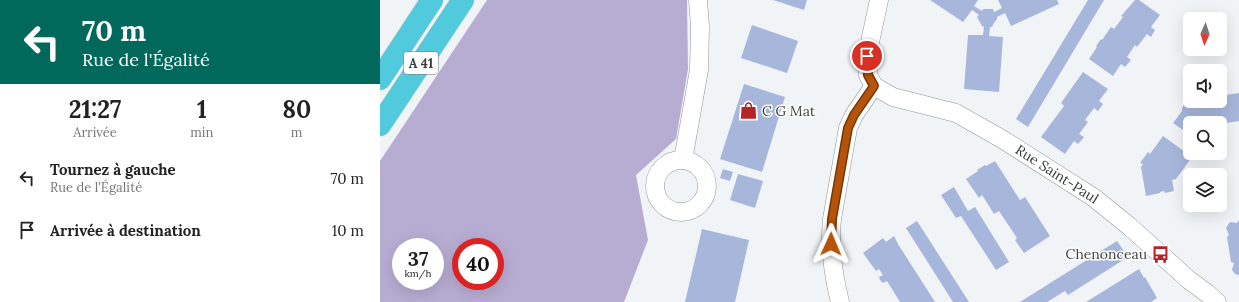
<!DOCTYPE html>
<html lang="fr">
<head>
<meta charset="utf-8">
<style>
  body { margin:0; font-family:Lora,serif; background:#f2f2f2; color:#222; height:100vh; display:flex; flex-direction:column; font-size:15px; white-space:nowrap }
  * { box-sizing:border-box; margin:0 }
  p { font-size:13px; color:#767676 }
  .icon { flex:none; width:22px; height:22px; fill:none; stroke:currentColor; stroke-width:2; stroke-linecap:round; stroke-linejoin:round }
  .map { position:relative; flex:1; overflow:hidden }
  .drawer { display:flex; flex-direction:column; background:#fff; width:380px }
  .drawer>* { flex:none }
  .hud { background:#00695c; color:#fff; overflow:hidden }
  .needle { width:26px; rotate:183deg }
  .buttons { position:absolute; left:803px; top:12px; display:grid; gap:8px }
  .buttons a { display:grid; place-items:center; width:44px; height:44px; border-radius:6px; background:#fff; box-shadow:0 4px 16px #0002; font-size:20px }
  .speed { position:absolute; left:12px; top:238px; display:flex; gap:8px; font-size:20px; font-weight:700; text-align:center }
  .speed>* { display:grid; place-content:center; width:52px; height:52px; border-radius:50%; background:#fff; box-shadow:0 4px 16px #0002; line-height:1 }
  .speed small { font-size:10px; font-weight:400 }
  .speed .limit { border:6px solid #d22; background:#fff; color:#111 }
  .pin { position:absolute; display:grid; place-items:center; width:34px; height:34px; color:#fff; margin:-17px; border:2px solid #fff; border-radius:50%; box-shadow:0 1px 4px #0007 }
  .me { position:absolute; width:44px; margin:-22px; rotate:1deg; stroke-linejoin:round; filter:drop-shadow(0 0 3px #0008) }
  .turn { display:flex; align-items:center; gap:14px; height:84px; padding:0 16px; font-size:18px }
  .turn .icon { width:52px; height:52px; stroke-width:2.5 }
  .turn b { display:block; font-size:28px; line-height:34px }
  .eta { display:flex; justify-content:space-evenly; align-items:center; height:68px; text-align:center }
  .eta b { font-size:24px; font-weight:800; line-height:28px }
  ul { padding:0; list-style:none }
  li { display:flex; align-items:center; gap:12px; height:52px; padding:0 16px }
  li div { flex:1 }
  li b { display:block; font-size:15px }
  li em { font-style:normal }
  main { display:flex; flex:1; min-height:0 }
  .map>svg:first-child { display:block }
  .forest { fill:#b7acd2; fill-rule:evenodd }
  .building { fill:#a7b6db }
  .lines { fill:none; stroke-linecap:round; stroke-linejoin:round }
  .minor-casing { stroke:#939698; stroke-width:19 }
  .highway-casing { stroke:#d0d0d0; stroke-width:23 }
  .minor { stroke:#fff; stroke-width:18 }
  .highway { stroke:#51cadd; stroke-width:22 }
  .route-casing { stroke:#753606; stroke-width:10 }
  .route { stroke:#b45309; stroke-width:7 }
  .labels { text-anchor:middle; stroke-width:3; stroke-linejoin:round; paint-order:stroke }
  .shield { fill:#fff; stroke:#757677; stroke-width:1 }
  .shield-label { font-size:13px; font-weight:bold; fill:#3a3c3d }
  .poi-label { font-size:14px; fill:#3a3c3d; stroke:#fff; text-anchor:start }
  .street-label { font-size:14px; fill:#3a3c3d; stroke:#fff }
</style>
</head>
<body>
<main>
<section class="drawer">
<div class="hud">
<div class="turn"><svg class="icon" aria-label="left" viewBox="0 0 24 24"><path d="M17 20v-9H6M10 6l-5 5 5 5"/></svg><div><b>70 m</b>Rue de l'Égalité</div></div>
</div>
<div class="eta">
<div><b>21:27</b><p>Arrivée</p></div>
<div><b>1</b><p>min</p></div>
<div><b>80</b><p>m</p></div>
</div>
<ul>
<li><svg class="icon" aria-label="left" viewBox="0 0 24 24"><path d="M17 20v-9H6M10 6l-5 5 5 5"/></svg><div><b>Tournez à gauche</b><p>Rue de l'Égalité</p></div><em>70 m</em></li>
<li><svg class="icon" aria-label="arrive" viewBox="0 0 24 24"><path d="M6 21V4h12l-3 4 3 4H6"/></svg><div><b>Arrivée à destination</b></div><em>10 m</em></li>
</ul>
</section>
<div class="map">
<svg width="859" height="302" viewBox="0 0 859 302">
  <rect width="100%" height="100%" fill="#f1f4f7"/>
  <path class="forest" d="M107,0H307L308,69L296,139L256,175L268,240L244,302H0V161ZM21,247H55V281H21ZM81,247H115V281H81Z"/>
  <g class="building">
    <path d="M393,0H427L424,10Z"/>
    <path d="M550,0H598L594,6L602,11L603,9H613L614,12L622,8L618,0H677L679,4L631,26L625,13L617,17V19L614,23L612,27H610L609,36L623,37L619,92L584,89L588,35H603L604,27L602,26L597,17L599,15L592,10L583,22Z"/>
    <path d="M708,0H724L648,127L636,119Z"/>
    <path d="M755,0H759L780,15L771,27L775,30L771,37L767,34L757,47L755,45L747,57L751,60L745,67L741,64L733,76L709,59L717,47L716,46L721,39L722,40L731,27L734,29L743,17L741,16Z"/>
    <path d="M372,25L418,41L407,73L361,58Z"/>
    <path d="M703,72L728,89L719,101L723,104L718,111L714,108L705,120L708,122L699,134L704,137L698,144L694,141L685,154L661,137L684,106L681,103Z"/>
    <path d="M364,84L405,97L382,172L340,159Z"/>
    <path d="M859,93V121L840,124V123H810V135L793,123L802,111V108L806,102L809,101H840V96Z"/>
    <path d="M783,136L812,157L796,179L792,180L794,191L785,193L784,191L780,192V193L766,196L761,167L763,164L760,163L768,152L770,154Z"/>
    <path d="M615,161L640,200L645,197L670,236L644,253L635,240L637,238L619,211L614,214L602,195L599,198L586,179L598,171L597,170L605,165L606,166Z"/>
    <path d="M343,169L353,172L350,181L340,178Z"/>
    <path d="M358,174L383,181L375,208L350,200Z"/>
    <path d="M574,187L588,211L595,207L629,262L616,270L581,216L576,218L561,195Z"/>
    <path d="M859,220V275L855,274L852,270L854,263L851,262L847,237L849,235L846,228L849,223L851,222L857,223Z"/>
    <path d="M537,221L589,302H573L526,228Z"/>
    <path d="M322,229L369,240L355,302H305Z"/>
    <path d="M514,236L518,244L555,302H520L507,281L503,283L500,280L499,277L503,275L499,269L496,271L483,253L503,238L506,242Z"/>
    <path d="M737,241L748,257L688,295L685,291L667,302H640Z"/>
    <path d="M759,269L764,278L765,277L777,298L771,302H706Z"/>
  </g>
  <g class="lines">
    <defs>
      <g id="minor">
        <path d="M499,0L487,56L488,75L494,86L513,97L576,113L622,139L713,197L749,226L809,280L828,294L837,302"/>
        <path d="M303,160L319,70L320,26L318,0"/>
        <circle cx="301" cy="186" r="26"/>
        <path d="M460,302C453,274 449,247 452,219L468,128L474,115L494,86"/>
      </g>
      <g id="highway">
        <path d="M0,79L52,0"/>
        <path d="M0,125L83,0"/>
      </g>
    </defs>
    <use href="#minor" class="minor-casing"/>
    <use href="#highway" class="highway-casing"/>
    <use href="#minor" class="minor"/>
    <use href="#highway" class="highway"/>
  </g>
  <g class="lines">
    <defs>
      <path id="route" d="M451,244L452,219L468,128L474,115L494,86L488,75L487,56"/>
    </defs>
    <use href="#route" class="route-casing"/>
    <use href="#route" class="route"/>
  </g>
  <defs>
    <symbol id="shop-bare" viewBox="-9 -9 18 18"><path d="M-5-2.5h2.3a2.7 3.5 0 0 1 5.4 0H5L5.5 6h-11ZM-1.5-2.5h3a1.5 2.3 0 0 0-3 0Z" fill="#b52427" stroke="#fff" stroke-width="2.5" paint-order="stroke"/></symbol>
    <symbol id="bus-bare" viewBox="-9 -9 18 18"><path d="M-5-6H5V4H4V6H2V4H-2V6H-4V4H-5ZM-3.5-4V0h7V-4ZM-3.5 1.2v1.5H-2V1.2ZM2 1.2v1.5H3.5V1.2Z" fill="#b52427" stroke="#fff" stroke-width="2.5" paint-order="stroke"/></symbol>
  </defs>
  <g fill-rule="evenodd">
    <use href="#shop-bare" x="356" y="98" width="25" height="25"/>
    <use href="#bus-bare" x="768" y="242" width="25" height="25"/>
  </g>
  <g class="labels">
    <rect class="shield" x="24" y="52" width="34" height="22" rx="3"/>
    <g class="shield-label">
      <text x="41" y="68">A 41</text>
    </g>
    <g class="poi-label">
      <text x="382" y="116">C G Mat</text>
      <text x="767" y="259" text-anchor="end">Chenonceau</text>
    </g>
    <g class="street-label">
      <text transform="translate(677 174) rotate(33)" y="5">Rue Saint-Paul</text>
    </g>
  </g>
</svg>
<div class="buttons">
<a><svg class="needle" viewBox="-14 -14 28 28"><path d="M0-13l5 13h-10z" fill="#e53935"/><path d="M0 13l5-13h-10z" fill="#767676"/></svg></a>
<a><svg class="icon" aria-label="sound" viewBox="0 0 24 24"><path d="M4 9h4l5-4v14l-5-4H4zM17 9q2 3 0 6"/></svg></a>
<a><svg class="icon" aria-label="search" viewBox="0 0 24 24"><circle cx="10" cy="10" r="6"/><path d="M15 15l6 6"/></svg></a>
<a><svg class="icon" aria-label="layers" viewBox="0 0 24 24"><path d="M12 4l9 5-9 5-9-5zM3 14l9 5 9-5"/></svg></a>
</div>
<div class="speed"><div>37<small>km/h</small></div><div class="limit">40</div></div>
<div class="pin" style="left:487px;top:56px;background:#d93025"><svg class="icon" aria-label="arrive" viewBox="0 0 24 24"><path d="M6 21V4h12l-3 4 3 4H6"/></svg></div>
<svg class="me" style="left:451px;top:244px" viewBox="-20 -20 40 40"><path d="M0-17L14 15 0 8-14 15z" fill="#b45309" stroke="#fff" stroke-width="4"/></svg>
</div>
</main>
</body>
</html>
